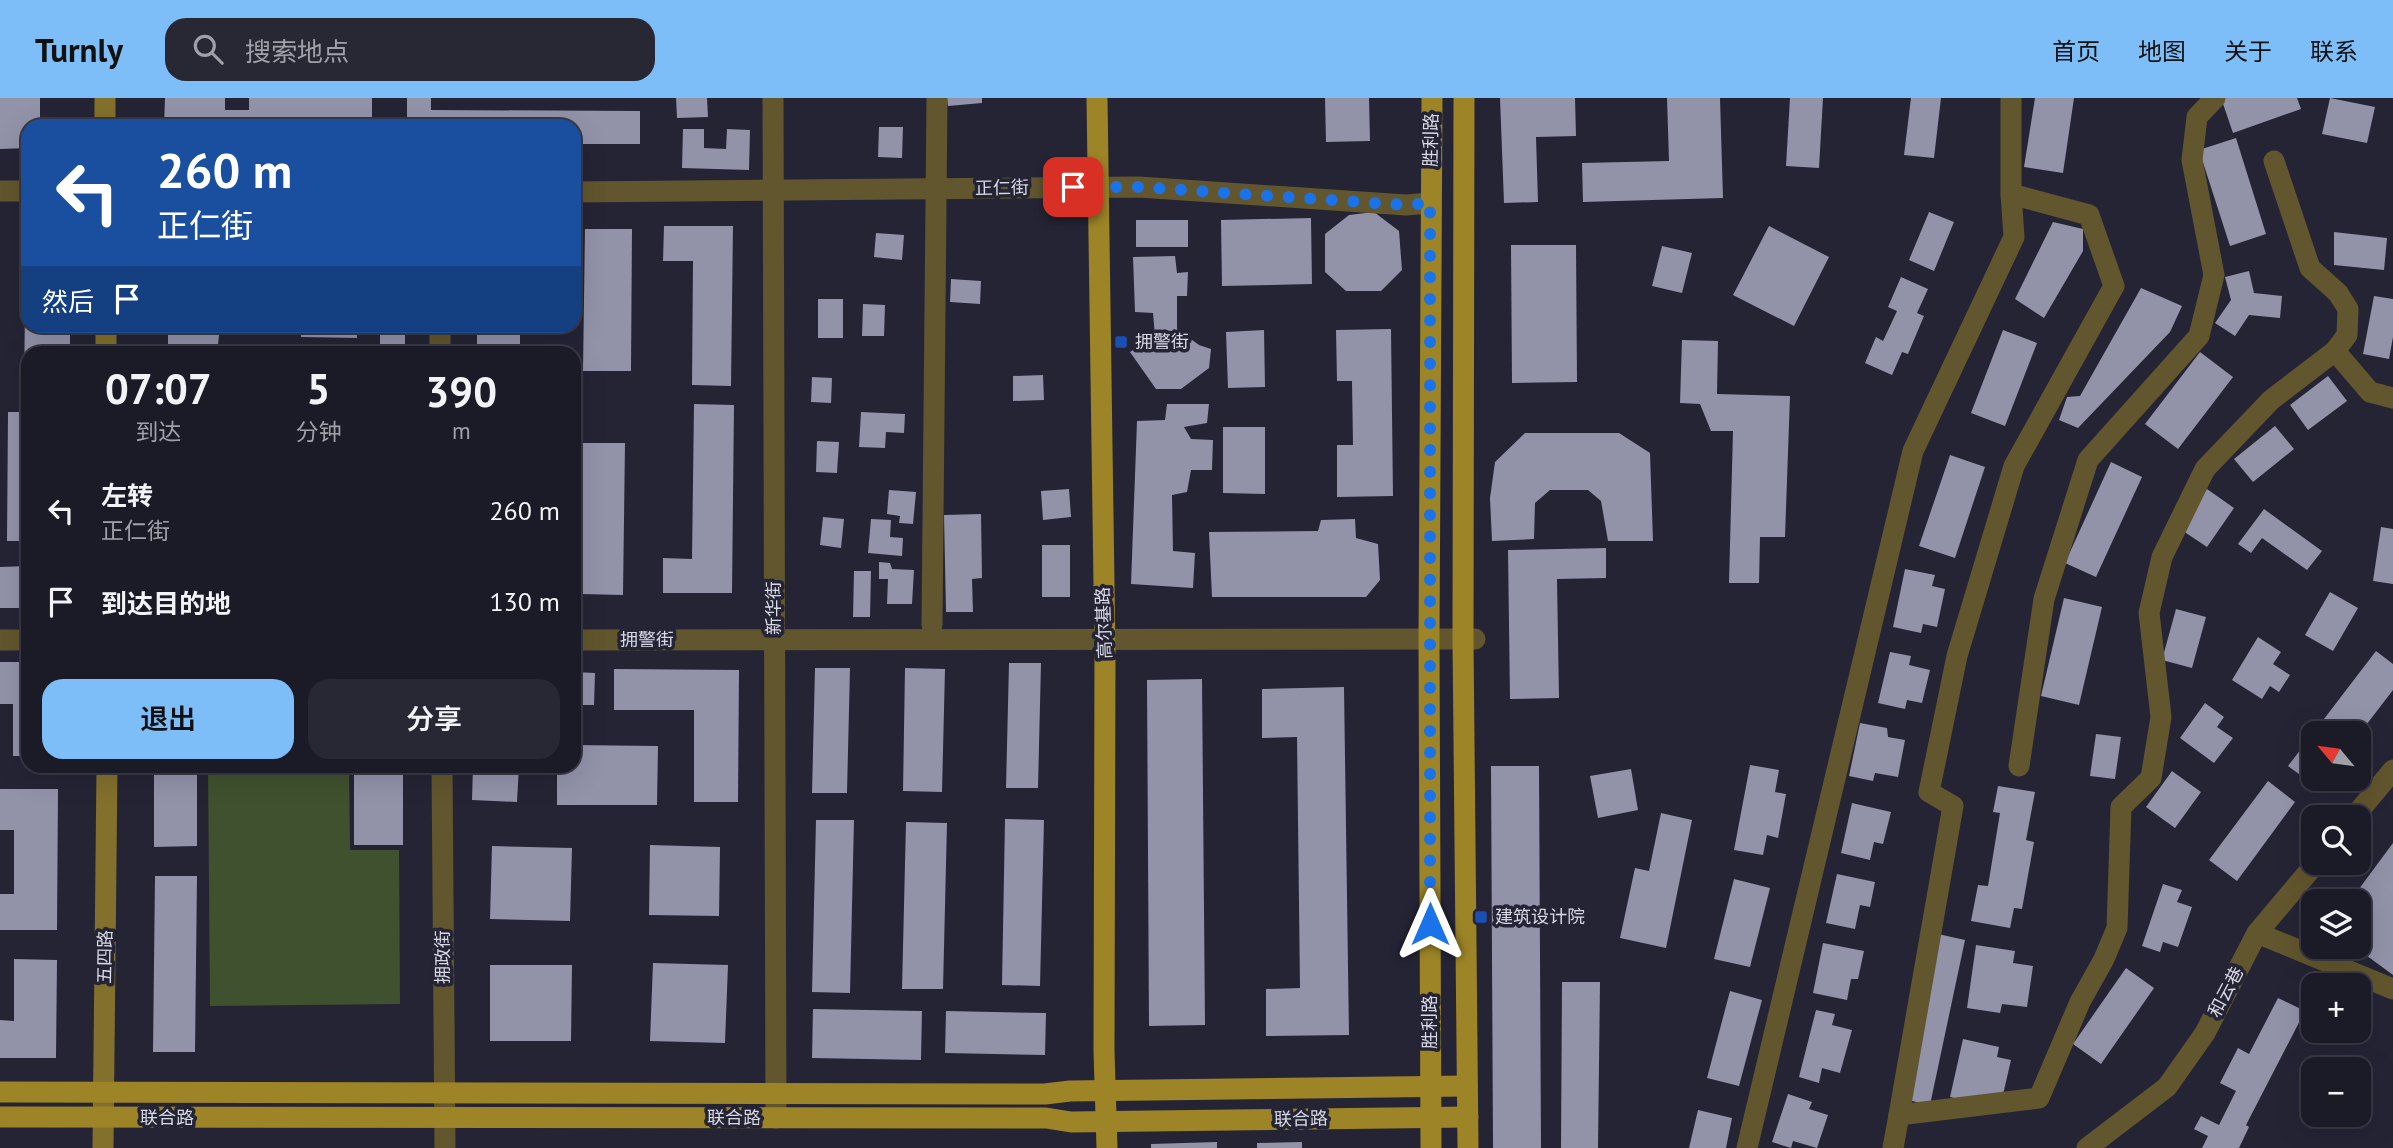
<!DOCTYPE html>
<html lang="zh">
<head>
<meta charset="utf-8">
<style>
  body { margin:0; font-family:"PT Sans","Noto Sans SC",sans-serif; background:#282834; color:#f1f3f6; height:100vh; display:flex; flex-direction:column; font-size:26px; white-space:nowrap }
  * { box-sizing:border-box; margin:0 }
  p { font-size:23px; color:#a0a1a8 }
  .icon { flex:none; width:38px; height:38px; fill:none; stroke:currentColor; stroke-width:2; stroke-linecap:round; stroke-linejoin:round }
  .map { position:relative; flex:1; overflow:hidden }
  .sheet { position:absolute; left:21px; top:248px; width:560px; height:427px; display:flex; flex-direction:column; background:#1b1b28; border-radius:21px; box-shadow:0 7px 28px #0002,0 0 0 2px #393945 }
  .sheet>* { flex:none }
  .banner { position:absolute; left:21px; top:21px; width:560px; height:214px; border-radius:21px; box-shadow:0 7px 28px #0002,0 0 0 2px #393945; background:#1a4fa0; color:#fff; overflow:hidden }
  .needle { width:46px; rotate:299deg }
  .buttons { position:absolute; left:2301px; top:623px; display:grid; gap:14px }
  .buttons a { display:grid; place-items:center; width:70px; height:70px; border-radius:14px; background:#1b1b28; box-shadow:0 7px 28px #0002,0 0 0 2px #393945; font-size:35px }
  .pin { position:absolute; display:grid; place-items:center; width:60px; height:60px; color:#fff; margin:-30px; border-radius:14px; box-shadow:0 4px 10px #0006 }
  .me { position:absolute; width:77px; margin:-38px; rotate:0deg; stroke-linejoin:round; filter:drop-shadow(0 0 5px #0008) }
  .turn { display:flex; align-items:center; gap:24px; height:147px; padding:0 21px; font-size:32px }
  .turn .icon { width:91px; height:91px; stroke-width:2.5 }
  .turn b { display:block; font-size:49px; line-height:60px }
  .then { display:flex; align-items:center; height:66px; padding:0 21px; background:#0003; gap:14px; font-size:26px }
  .eta { display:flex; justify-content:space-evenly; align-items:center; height:119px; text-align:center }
  .eta b { font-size:42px; font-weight:600; line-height:49px }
  .action { display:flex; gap:14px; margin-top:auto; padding:14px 21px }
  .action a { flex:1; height:80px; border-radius:21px; background:#7dbef9; color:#111; font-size:28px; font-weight:600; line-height:80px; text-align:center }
  .action a+a { background:#282834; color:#f1f3f6 }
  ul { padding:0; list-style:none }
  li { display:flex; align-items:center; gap:21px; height:91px; padding:0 21px }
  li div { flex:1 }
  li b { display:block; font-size:26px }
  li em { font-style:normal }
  header { display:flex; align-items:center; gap:42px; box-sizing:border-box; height:98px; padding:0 35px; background:#7dbef9; color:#111 }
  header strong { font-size:33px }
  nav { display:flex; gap:38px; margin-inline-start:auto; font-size:24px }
  .search { width:490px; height:63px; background:#282834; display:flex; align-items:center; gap:18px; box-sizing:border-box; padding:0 24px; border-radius:21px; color:#a0a1a8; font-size:26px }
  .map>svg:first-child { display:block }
  .green { fill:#40512f }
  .building { fill:#9292a9 }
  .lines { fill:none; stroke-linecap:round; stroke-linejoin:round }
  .street { stroke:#62562e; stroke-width:21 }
  .secondary { stroke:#83702c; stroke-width:21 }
  .primary { stroke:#9d8426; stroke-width:21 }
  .route { stroke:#1a73e8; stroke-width:12; stroke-dasharray:0 21.6 }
  .transit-dot { fill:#1a4fb4; stroke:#242435; stroke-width:2.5 }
  .labels { text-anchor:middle; stroke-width:7; stroke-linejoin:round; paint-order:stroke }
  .street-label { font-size:18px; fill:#d8d9e5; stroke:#242435 }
  .poi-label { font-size:18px; fill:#d8d9e5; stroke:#242435; text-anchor:start }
</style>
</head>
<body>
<header>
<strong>Turnly</strong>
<div class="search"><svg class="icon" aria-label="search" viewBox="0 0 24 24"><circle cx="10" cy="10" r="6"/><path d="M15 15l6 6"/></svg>搜索地点</div>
<nav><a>首页</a><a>地图</a><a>关于</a><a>联系</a></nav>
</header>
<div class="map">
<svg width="2393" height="1050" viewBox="0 0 2393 1050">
  <rect width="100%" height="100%" fill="#242435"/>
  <path class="green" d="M208,669H349L350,752H399L400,906L210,908Z"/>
  <g class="building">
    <path d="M0,0H40V28H28V50L0,51Z"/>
    <path d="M165,0H225V12H249V0H372V28H164Z"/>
    <path d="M407,0H431V12L640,13V46H574V28H407Z"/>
    <path d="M676,0H707L708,19L677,20Z"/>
    <path d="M947,0H982V5L948,8Z"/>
    <path d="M1325,0H1369L1370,43L1326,44Z"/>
    <path d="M1500,0H1575L1576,38L1536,39L1538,104L1504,105Z"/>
    <path d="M1667,0H1720L1723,100L1583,104L1582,65L1669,63Z"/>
    <path d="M1790,0H1823L1819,70L1786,68Z"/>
    <path d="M1911,0H1941L1934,60L1904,57Z"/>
    <path d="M2035,0H2074L2063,75L2024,69Z"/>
    <path d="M2221,0H2297L2301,11L2233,35Z"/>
    <path d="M2330,0L2375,9L2367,45L2322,36Z"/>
    <path d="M879,29H903L902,60L878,59Z"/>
    <path d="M683,31H704V50L726,51L727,31L750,32L749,72L682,70Z"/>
    <path d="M2236,40L2266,136L2230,148L2199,52Z"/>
    <path d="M1374,114L1399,133L1402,172L1381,193H1346L1325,174V136L1349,117Z"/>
    <path d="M1929,114L1954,124L1934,173L1909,162Z"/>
    <path d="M1311,120L1312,186L1222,188L1221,122Z"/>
    <path d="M26,121H28V228H70V256H28V294H24Z"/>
    <rect x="1136" y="122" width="52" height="27"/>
    <path d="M2053,124L2083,131V153L2044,220L2015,201Z"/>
    <path d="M664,128H733L731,288L692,287L693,163H663Z"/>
    <path d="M1769,128L1829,159L1794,228L1733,197Z"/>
    <path d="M585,131H632L631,273H583Z"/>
    <path d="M2334,134L2387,140L2384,172L2334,167Z"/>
    <path d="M876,135L904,137L902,162L874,159Z"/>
    <path d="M1511,147H1576L1577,284L1512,285Z"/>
    <path d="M1662,148L1692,155L1682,195L1652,188Z"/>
    <path d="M1175,158L1177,175L1188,174L1187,198H1177V231L1199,247L1211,251L1209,270L1181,291H1156L1130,254L1155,238L1153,215L1135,214L1133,159Z"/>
    <path d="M2249,173L2254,195L2282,198L2280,220L2249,217L2235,238L2215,225L2231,202L2225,179Z"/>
    <path d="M1901,179L1928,191L1917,215L1924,218L1908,256L1902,254L1892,277L1865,265L1876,239L1883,243L1897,213L1888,209Z"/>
    <path d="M951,181L981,183L980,206L950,204Z"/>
    <path d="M2141,190L2182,208L2170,234L2078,330L2059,322L2067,299L2080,298Z"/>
    <path d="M2374,198L2393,201V239L2389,261L2363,256Z"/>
    <rect x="818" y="201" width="25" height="39"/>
    <path d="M863,206L885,207L884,238H862Z"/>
    <path d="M168,228H220L217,256H168Z"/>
    <path d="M301,228H357V240L301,239Z"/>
    <rect x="380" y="228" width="25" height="28"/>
    <rect x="477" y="228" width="43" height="28"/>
    <path d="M1391,231L1393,398L1337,399V347H1353L1352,283H1337L1336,232Z"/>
    <path d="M1264,232L1265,289L1228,290L1226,234Z"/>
    <path d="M2003,232L2037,245L2005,328L1971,315Z"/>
    <path d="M1682,242L1718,243L1717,296L1790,298L1785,439H1760L1759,485H1729L1733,333H1711L1700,306L1680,305Z"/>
    <path d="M2200,254L2233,279L2178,351L2145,326Z"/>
    <path d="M1043,277L1044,302L1013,303V278Z"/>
    <path d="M2328,278L2347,303L2308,332L2290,307Z"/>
    <path d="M812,279L832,280L831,305L811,304Z"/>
    <path d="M694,306L734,307L732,495H663V460L692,461Z"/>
    <path d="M1167,306H1209L1207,325L1184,329L1191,341L1213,342L1212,372H1191L1187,394L1172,397L1173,453L1195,455L1193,490L1131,486L1137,323L1165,322Z"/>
    <path d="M8,314H28V443H7Z"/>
    <path d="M861,314L905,316L904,335L886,334L885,350L859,349Z"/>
    <path d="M2275,328L2294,351L2253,384L2234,361Z"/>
    <path d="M1223,329H1265V396L1223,395Z"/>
    <path d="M1525,335H1619L1650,355L1653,443H1608L1601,403L1588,392H1550L1535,405L1534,441L1492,443L1490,400L1495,364Z"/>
    <path d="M817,343L839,344L837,375L816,374Z"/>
    <path d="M583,345H625L623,497L581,496Z"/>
    <path d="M1950,357L1985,369L1955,460L1919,448Z"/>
    <path d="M2111,364L2142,379L2096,479L2065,465Z"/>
    <path d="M1069,391L1071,419L1043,422L1041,393Z"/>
    <path d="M2207,391L2234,410L2207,449L2180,431Z"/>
    <path d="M889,392L916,394L913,426L899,425L900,418L887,416Z"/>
    <path d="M2264,411L2322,453L2307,472L2262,440L2251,455L2238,446Z"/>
    <path d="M981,416L982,480L972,481L973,514H946L944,417Z"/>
    <path d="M823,419L844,421L841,450L820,447Z"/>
    <path d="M871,421L891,422L890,439L903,440L902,458L868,455Z"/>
    <path d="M1355,421L1356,440L1378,446L1380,482L1366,499H1212L1209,434L1318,433L1321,422Z"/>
    <path d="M2381,429L2393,431V486L2373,483Z"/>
    <rect x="1042" y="447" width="28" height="52"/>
    <path d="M1606,450V480L1557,481L1559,600L1510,601L1508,452Z"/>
    <path d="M879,464L890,465L892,471L914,472L912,506H887L888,481H879Z"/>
    <path d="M28,468V510H0V469Z"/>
    <path d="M1905,471L1935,477L1932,488L1945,491L1937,529L1923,526L1921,535L1893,529Z"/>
    <path d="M854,473H871L870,519H853Z"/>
    <path d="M2330,494L2358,510L2333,553L2305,537Z"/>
    <path d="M2064,500L2102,509L2079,607L2041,598Z"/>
    <path d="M2176,511L2206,519L2192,570L2162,562Z"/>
    <path d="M2258,539L2281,554L2273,566L2290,577L2279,594L2270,588L2262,601L2232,582Z"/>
    <path d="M2376,553L2393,566V592L2360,635H2314V681H2325L2318,690L2288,668Z"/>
    <path d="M1890,554L1911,558L1909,567L1930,572L1922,605L1907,602L1905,611L1878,605Z"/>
    <path d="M0,564H28V658H13V606H0Z"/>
    <path d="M1009,565H1041L1038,690H1006Z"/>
    <path d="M815,570H850L847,695H812Z"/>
    <path d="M905,570L945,571L942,694L903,693Z"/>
    <path d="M614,571L739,572L738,704H694V612H614Z"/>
    <path d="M574,574L595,575L594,607H574Z"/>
    <path d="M1202,581L1205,927L1149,928L1147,582Z"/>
    <path d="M1344,589L1349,937L1266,938V891L1300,890L1297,639L1262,640V591Z"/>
    <path d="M2205,605L2224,619L2217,629L2233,640L2214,665L2180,640Z"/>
    <path d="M1860,625L1887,630L1888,639L1905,642L1898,679L1875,675L1873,683L1849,678Z"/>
    <path d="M2096,636L2121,639L2115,681L2090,678Z"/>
    <path d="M574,647L658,648L657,707H557V668H574Z"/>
    <path d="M1750,667L1779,672L1775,694L1786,696L1778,740L1767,737L1763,757L1734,752Z"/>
    <path d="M154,668H197V748L154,749Z"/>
    <rect x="354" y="668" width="49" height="79"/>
    <path d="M473,668H519L517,704L472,702Z"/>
    <path d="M1491,668H1539L1541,1050H1493Z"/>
    <path d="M1631,671L1638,712L1598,720L1590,678Z"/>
    <path d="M2172,673L2201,694L2175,730L2146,709Z"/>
    <path d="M2268,683L2295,704L2237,783L2209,762Z"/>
    <path d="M1998,688L2035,694L2026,742L2034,744L2022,811L2014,810L2010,830L1971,823L1978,787L1988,788L2000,715L1993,714Z"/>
    <path d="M0,691H58L57,832H0V796H14V732H0Z"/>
    <path d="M1852,705L1891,714L1883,746L1874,744L1870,762L1841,755Z"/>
    <path d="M1661,715L1692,722L1666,850L1620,840L1635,770L1649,773Z"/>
    <path d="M1005,721L1044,722L1040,888L1002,887Z"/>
    <path d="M816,722H854L850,895L812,894Z"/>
    <path d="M906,724L947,725L943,891H902Z"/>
    <path d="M2393,745V877L2355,849H2359V803H2350Z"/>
    <path d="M650,747L720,749L719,818L649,817Z"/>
    <path d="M492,748L572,750L570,823L490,821Z"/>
    <path d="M1837,776L1875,784L1870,809L1860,807L1855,831L1826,825Z"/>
    <path d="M155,778H197L195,954H153Z"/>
    <path d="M1734,781L1770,790L1750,869L1714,861Z"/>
    <path d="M2163,786L2182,792L2177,804L2192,809L2178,849L2163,844L2160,854L2142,848Z"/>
    <path d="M1938,836L1965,842L1930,1007L1903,1001Z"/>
    <path d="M1823,845L1864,853L1858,881H1851L1847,902L1813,895Z"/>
    <path d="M1976,847L2015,853L2013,865L2033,868L2027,909L2002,906L2000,915L1967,910Z"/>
    <path d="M14,861L57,862L56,960H0V922L14,923Z"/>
    <path d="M653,865L728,867L725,945L650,943Z"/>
    <path d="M490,867H572L571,943H490Z"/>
    <path d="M2126,870L2154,890L2101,966L2073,946Z"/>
    <path d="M1562,884H1600L1598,1050H1561Z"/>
    <path d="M1730,893L1762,902L1739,988L1707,980Z"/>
    <path d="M2278,900L2305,913L2246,1027L2249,1029L2239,1050H2202L2208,1038L2194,1031L2201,1018L2219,1027L2236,993L2220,985L2238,950L2249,956Z"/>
    <path d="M813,911L922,913L921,962L812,960Z"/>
    <path d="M1816,912L1835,916L1832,927L1852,932L1840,975L1822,970L1819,985L1799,979Z"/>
    <path d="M946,913L1046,915L1045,957L945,955Z"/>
    <path d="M1963,941L1999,949L1997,959L2011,962L2002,1001L1982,1006L1950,999Z"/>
    <path d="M1788,996L1812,1004L1809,1011L1828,1017L1817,1050L1793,1043L1791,1050L1772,1044Z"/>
    <path d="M1698,1012L1732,1020L1726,1050H1689Z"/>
    <path d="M1217,1044V1050H1151V1046Z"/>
    <path d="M1302,1044V1050H1257V1045Z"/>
  </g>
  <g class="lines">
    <g class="street">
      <path d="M773,0L776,1020"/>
      <path d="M0,93H28"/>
      <path d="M574,94L1139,89L1406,107L1430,105"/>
      <path d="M440,228V256"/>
      <path d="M2335,253L2370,294L2393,300"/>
      <path d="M932,527L937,0"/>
      <path d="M0,542H28"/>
      <path d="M574,542L1475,541"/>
      <path d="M442,668L445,1050"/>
      <path d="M2019,668L2044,501L2088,362L2199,238L2214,177L2192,62L2197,19L2215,0"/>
      <path d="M2354,719L2393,672"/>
      <path d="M2257,835L2316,765"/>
      <path d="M1899,1017L1953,708L1929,694L1957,558L2014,368L2114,188L2089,117L2011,96V0"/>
      <path d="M1747,1050L1913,353L2014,139L2011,96"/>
      <path d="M1893,1050L1899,1017L2039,1000L2080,904L2104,861L2117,830L2121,709L2151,680L2161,619L2149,515L2162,459L2205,371L2271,302L2335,253L2347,237L2348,211L2338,195L2310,170L2274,63"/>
      <path d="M2087,1050L2167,989L2205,935L2257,835L2393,891"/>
    </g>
    <g class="secondary">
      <path d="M105,0V28"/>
      <path d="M106,228V256"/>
      <path d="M103,1050L107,668"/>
    </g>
    <g class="primary">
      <path d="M1097,0L1105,556L1104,953L1107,1050"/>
      <path d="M1464,0L1463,541L1468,1050"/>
      <path d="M0,994L1045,996L1070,993L1467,988"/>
      <path d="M0,1019L1046,1020L1071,1024L1468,1019"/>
      <path d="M1431,1050L1429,542L1432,0"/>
    </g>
  </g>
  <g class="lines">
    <path class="route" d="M1073,89H1139L1406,107L1430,105V826"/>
  </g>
  <g class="transit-dot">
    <rect x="1114" y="237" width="14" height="14" rx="3.5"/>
    <rect x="1474" y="812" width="14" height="14" rx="3.5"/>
  </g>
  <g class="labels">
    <g class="street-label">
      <text transform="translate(1431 42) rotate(-89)" y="6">胜利路</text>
      <text transform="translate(1002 90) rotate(-1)" y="6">正仁街</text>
      <text transform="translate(774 510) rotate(-90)" y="6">新华街</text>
      <text transform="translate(1104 525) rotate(-92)" y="6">高尔基路</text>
      <text x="647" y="548">拥警街</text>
      <text transform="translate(105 859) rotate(-89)" y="6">五四路</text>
      <text transform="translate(443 859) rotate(-90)" y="6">拥政街</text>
      <text transform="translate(2226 894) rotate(-62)" y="6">和云巷</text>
      <text transform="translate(1430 924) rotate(-90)" y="6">胜利路</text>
      <text x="167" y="1026">联合路</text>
      <text x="734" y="1026">联合路</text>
      <text transform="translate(1301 1021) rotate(-1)" y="6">联合路</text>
    </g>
    <g class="poi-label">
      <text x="1135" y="250">拥警街</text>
      <text x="1495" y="825">建筑设计院</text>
    </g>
  </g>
</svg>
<div class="buttons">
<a><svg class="needle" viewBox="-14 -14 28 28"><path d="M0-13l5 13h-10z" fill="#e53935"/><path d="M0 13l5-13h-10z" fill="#a0a1a8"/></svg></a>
<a><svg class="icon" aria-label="search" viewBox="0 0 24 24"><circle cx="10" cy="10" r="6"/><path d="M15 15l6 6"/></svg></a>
<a><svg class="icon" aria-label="layers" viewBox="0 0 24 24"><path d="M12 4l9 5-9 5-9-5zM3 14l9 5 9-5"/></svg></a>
<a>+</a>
<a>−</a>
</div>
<div class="pin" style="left:1073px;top:89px;background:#d93025"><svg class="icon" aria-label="arrive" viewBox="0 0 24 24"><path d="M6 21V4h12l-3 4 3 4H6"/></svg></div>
<svg class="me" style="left:1430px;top:826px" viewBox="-20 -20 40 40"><path d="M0-17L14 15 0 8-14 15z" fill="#1a73e8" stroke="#fff" stroke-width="4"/></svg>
<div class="banner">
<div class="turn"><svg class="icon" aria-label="left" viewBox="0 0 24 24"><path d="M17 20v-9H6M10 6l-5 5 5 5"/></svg><div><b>260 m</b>正仁街</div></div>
<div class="then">然后<svg class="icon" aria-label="arrive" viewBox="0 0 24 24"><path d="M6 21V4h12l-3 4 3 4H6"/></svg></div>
</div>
<section class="sheet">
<div class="eta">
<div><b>07:07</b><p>到达</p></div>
<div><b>5</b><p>分钟</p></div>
<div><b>390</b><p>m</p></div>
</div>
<ul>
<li><svg class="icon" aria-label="left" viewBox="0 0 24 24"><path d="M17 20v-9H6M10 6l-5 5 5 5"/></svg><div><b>左转</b><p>正仁街</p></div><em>260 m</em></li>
<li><svg class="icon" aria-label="arrive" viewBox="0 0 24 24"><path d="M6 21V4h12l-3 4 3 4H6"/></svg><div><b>到达目的地</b></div><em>130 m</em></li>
</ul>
<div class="action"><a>退出</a><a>分享</a></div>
</section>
</div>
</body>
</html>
